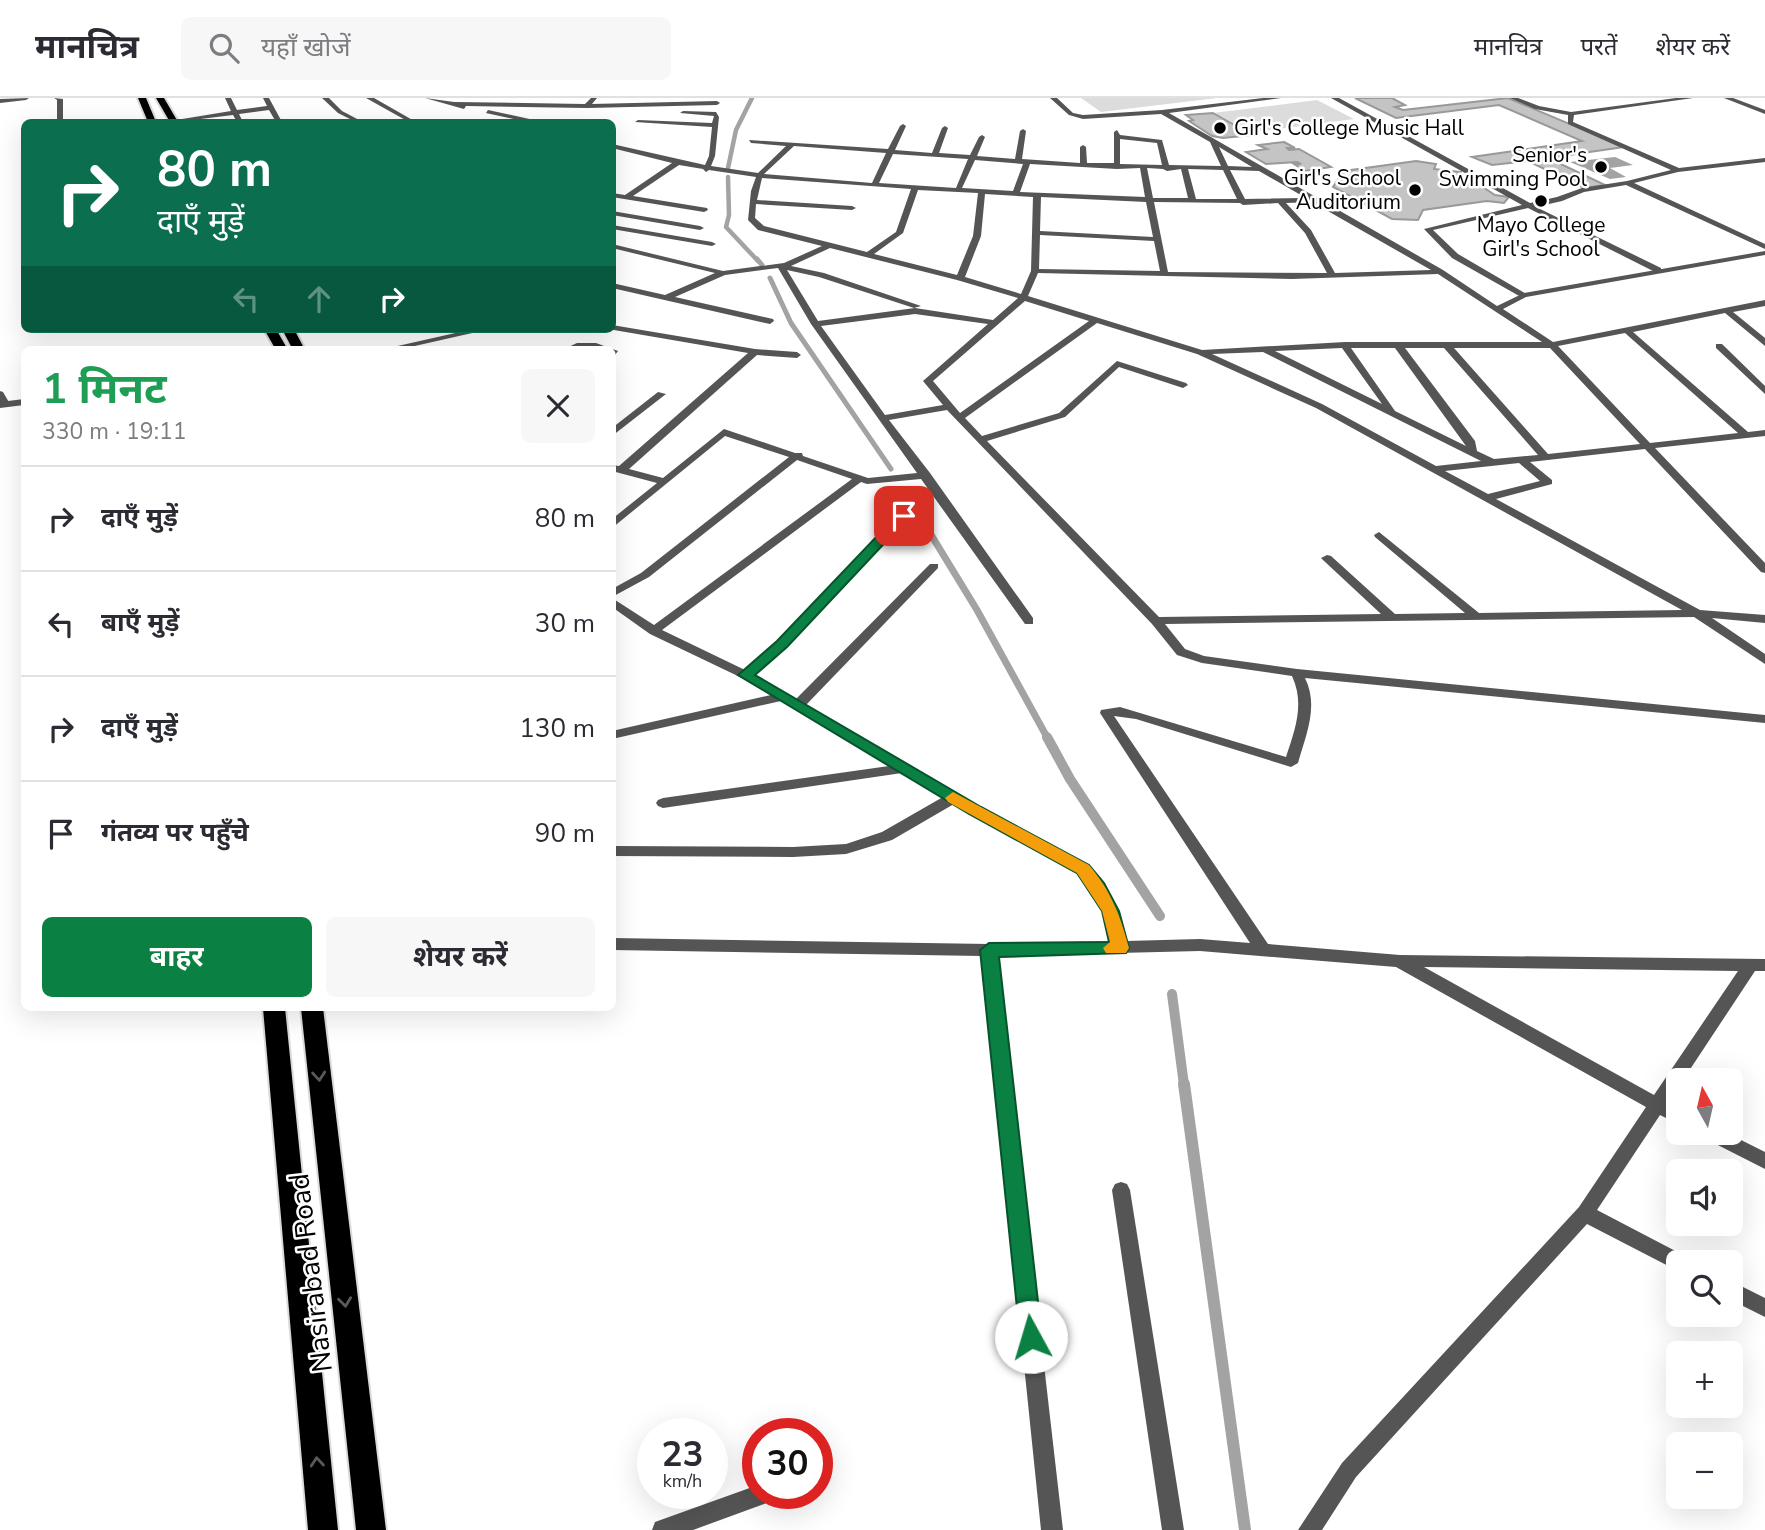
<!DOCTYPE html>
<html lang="hi">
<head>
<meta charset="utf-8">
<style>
  body { margin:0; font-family:"Nunito Sans","Noto Sans Devanagari",sans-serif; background:#f7f7f7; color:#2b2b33; height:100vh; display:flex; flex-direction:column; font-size:26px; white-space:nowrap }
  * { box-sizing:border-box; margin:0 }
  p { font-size:23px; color:#7c7c81 }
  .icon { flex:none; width:38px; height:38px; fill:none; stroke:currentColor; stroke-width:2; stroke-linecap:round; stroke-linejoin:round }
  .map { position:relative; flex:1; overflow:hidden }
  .sheet { position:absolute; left:21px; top:248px; width:595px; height:665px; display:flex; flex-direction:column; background:#fff; border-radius:10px; box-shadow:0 7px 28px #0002 }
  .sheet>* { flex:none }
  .top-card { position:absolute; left:21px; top:21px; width:595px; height:214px; border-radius:10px; box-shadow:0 7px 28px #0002; background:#0b6e4f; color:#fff; overflow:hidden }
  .needle { width:46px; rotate:352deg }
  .tools { position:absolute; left:1666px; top:970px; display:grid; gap:14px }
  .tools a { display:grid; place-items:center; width:77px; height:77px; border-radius:10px; background:#fff; box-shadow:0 7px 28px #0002; font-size:35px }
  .speed { position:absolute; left:637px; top:1320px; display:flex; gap:14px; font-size:35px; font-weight:700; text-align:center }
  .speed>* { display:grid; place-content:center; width:91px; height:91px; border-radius:50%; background:#fff; box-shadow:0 7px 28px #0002; line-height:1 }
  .speed small { font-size:18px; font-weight:400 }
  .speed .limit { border:10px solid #d22; background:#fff; color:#111 }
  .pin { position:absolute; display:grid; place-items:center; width:60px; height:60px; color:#fff; margin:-30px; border-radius:14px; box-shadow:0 4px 10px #0006 }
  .me { position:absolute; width:77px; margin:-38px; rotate:354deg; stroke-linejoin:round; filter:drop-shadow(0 0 5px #0008) }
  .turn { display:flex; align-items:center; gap:24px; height:147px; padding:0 21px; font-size:32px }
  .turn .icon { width:91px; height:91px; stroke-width:2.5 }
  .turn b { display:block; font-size:49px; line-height:60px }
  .lanes { display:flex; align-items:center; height:66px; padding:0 21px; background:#0003; justify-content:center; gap:35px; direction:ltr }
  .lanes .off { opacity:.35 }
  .round { display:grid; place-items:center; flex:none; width:74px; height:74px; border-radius:10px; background:#f7f7f7 }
  .headline { display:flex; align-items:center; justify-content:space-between; height:119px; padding:0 21px }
  h1 { font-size:42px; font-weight:700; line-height:52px; color:#1e9e55 }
  .primary-button { display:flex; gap:14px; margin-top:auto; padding:14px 21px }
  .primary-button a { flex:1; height:80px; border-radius:10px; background:#0b8043; color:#fff; font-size:28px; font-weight:700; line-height:80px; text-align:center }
  .primary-button a+a { background:#f7f7f7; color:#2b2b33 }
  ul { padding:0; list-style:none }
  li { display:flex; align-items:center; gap:21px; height:105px; padding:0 21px; border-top:2px solid #e1e1e2 }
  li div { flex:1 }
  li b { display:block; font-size:26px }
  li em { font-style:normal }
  header { display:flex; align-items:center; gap:42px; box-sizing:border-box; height:98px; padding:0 35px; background:#fff; border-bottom:2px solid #e1e1e2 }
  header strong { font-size:33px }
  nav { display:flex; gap:38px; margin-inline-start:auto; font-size:24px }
  .search { width:490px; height:63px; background:#f7f7f7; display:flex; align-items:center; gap:18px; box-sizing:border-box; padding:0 24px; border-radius:10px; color:#7c7c81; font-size:26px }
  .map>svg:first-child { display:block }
  .green { fill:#dcdcdc }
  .water { fill:#a3a3a3 }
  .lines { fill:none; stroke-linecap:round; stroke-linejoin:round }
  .stream-far4 { stroke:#a3a3a3; stroke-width:4.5 }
  .stream-far3 { stroke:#a3a3a3; stroke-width:5 }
  .stream-far2 { stroke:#a3a3a3; stroke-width:7 }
  .stream-far1 { stroke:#a3a3a3; stroke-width:10 }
  .stream { stroke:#a3a3a3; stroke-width:12 }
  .building { fill:#c4c4c4; stroke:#999; stroke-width:2 }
  .trunk-casing { stroke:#dbdbdb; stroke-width:4 }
  .service { fill:#555; fill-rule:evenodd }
  .minor { fill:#555; fill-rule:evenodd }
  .tertiary { fill:#555; fill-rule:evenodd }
  .trunk { fill:#000; fill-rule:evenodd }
  .oneway { stroke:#595959 }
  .route { fill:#0b8043; stroke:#07532c; stroke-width:2 }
  .slow { fill:#f59e0b }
  .poi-dot { fill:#000; stroke:#fff; stroke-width:2.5 }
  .labels { text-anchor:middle; stroke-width:5; stroke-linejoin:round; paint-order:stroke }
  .far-poi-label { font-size:21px; fill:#000; stroke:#fff; text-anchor:end }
  .near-street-label { font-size:28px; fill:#000; stroke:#fff }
</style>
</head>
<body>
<header>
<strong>मानचित्र</strong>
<div class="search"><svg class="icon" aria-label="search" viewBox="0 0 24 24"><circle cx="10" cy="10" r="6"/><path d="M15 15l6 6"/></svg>यहाँ खोजें</div>
<nav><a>मानचित्र</a><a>परतें</a><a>शेयर करें</a></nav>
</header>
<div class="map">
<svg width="1765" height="1432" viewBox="0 0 1765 1432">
  <rect width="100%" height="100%" fill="#fff"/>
  <g class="green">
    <path d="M1081,0H1217L1101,14Z"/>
    <path d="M1317,2L1354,21L1247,35L1213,15Z"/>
  </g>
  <path class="water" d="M1615,59L1633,67L1610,70L1626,79L1610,81L1570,64Z"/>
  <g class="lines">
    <g class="stream-far4">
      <path d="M728,70L736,32L752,0"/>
      <path d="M728,79L729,117L726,129L758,163"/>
    </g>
    <g class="stream-far3">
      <path d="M757,161L762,167"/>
      <path d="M770,180L791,225L891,371"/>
    </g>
    <path class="stream-far2" d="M908,399L977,512L1048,641"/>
    <g class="stream-far1">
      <path d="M1047,639L1070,681L1160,818"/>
      <path d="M1172,896L1184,987"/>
    </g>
    <path class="stream" d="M1184,986L1245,1432"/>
  </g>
  <g class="building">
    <path d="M1355,0H1392L1405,7L1395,9L1403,12L1508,0L1624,49L1548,60L1605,87L1584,90L1528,63L1492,67L1472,59L1582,43L1499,7L1396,20Z"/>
    <path d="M1213,15L1252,37L1223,40L1212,38L1189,23L1193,22L1186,17Z"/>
    <path d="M1284,44L1295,50H1287L1289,52L1299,51L1331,69L1305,73L1294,66H1301L1297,64L1266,66L1246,54L1267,51L1258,47Z"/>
    <path d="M1416,63L1436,66L1434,71L1461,74L1459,79L1469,80L1495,97L1509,99L1504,105L1487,103L1423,112L1418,122L1392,121L1333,89L1344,73Z"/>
  </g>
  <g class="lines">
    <defs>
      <g id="trunk">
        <path d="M138,0H146L156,24H148Z"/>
        <path d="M156,0H164L178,24H170Z"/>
        <path d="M264,231H276L288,252H276Z"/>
        <path d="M282,231H294L305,252H293Z"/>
        <path d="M263,910H285L338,1432H308Z"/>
        <path d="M301,910H323L386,1432H356Z"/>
      </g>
    </defs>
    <use href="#trunk" class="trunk-casing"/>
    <g class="service">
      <path d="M29,0L26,2L0,5V1Z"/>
      <path d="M54,0L63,1V24H57V2Z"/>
      <path d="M1331,0H1339L1530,105L1557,99L1582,90L1627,83L1671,72L1568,26V17L1535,11L1510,0H1518L1539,8L1571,14L1676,0H1693L1574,17L1573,24L1679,70L1765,60V64L1678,74L1634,85L1765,146V151L1626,87L1584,94L1562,103L1536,109L1661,170V174H1655L1528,110L1433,132L1458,156L1528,197L1521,199L1452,160L1424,131L1522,107Z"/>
      <path d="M0,293L3,294L10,306L8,308L0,306Z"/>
    </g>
    <g class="minor">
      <path d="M225,0H231L237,12L267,8L263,0H269L282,24H276L269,12L239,16L243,24H237L233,17L176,24L170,23L231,13Z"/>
      <path d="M322,0H329L342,13L361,23L356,24L338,15Z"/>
      <path d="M366,0H374L416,24H409Z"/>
      <path d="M425,0L454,4L585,6L591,0H597L592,6L717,3L720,5L717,7L587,10L466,8L464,11Z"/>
      <path d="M1050,0H1057L1073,15L1083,17L1162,12L1263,0H1281L1169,15L1443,172L1497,208L1524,195L1765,153V157L1526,199L1503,211L1553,244L1765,202V208L1733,214L1765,240V248L1725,215L1633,234L1748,334L1765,332V338L1655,350L1765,465V475L1761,474L1645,351L1530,364L1552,382V386L1496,401L1700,512L1765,517V525L1712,520L1765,556V566L1694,519L1165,526L1185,551L1204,558L1297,571L1765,617V625L1305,580C1319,608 1306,637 1298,665L1291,669L1136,621L1114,618L1268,846L1400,857L1765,861V873H1755L1683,982H1678V989L1668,1005L1678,1010V1026L1660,1017L1597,1112L1685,1158L1687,1164H1678V1173L1587,1126L1356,1379L1322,1432H1298L1342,1365L1579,1109L1646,1009L1396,869L1200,853L997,858L1063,1432H1041L982,858L612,852V840L989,846L1111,843C1104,814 1098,798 1078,775L954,706L892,742L846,756L793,759L612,758V748L793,749L846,746L882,734L943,699L902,675L663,710L658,708L656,705L658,702L663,700L889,668L781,603L612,641V633L771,597L742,580L650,536L612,509V500L654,527L852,381L797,362L649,479L612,499V491L641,475L789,359L725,338L612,430V421L657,385L612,373V367L619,368L748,255L608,231H612V227L755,251L797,254L801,257L797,260L757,257L629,371L663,380L724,331L795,355H802L803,358L868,380L917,375L811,226L778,170L725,177L675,199L773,221L774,223L770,226L612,190V185L665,197L715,175L612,150V146L723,173L784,165L822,148L758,132L748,122L751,93L756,79L709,72L706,74L703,71L679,67L633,98L707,110L708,112L704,114L612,99V95L625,97L672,65L612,50V46L705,67L709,58L712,29L635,24L638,22L712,25L714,18L680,15L683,13L716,14L719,19L715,58L711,68L758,75L786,48L751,45L749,42L888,51L900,28L903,26L906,28L895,52L932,55L942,30L945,28L948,30L939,55L970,57L979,39L982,37L985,39L977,58L1015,61L1020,33L1023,31L1026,33L1022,61L1080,65V49L1083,47L1086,49L1087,65H1114V34L1117,32L1120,37L1162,42L1169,67L1221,68L1210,44L1161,16L1083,21L1069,17ZM1120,41L1157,45L1162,67L1120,66ZM794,48L886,55L872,85L764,76ZM1219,49L1252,69L1228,68ZM893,56L968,61L956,90L879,85ZM975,62L1023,66L1013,93L962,90ZM1030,66L1117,71L1140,70L1145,99L1020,94ZM1147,70L1163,71L1167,73L1181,71L1188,100H1153ZM1188,71L1223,72L1237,101H1196ZM1230,72L1259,73L1306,100L1245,101ZM762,80L911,91L896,134L867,154L764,128L755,120L756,106L852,112L856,110L852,108L757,102ZM918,92L978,95L973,138L957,177L874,156L903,135ZM985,96L1033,99L1031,173L1021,196L965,179L981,138ZM1041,99L1146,104L1153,139L1040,133ZM1154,104L1240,105L1243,107L1278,105L1305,135L1327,175L1168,174ZM1312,104L1431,172L1335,175L1311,132L1286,105ZM1040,137L1154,143L1160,173L1039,171ZM830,150L957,182L1018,200L993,222L915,210L818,223L787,172L819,179L914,210L921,208L824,175L791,168ZM1038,175L1292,181L1438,176L1542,244H1345L1202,252L1028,198ZM1025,203L1089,223L960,315L933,283ZM915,216L988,226L923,283L943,307L885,317L821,228ZM1097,225L1197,256L1316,310L1682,512L1479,515L1379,434L1374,437L1375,439L1465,515L1395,516L1331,458L1327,457L1321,460L1323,462L1381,516L1159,519L987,343L1065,319L1119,269L1183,290L1188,287L1186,285L1117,263L1059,315L982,338L965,320ZM1625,235L1738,335L1650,345L1558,248ZM1342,250L1382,306L1275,253ZM1351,250H1395L1466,348L1395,313ZM1405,250H1444L1538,357L1494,361L1477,353L1475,343ZM1454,250H1550L1640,346L1548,356ZM1263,254L1481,363L1436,368L1322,306L1212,256ZM947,312L1152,526L1177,557L1202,565L1292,578C1305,606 1295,632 1286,659L1120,609L1101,612L1100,615L1250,845L1200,841L1126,843L1119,813L1104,785L1088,767L980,709L806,607L938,470V466H930L796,601L754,576L786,549L908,420V416H900L778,543L745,572L662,532L861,384L867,386L921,381L1025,526H1033V520L930,375L889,322ZM1519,365L1540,383L1488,396L1445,373ZM1424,869L1738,873L1654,997Z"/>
      <path d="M488,12L534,22L537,24H527L486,15Z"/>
      <path d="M612,113L700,128L704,130L700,132L612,117Z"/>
      <path d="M612,127L712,144L716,146L712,148L612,131Z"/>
      <path d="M473,231H490L397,252H380Z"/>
      <path d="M577,245H596L618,253L612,261V252L590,250L562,252Z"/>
      <path d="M1716,246H1722L1765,288V296L1716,250Z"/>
      <path d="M658,294L666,296L612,338V330Z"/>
      <path d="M24,301V307L0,310V304Z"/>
      <path d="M1699,1034H1725L1765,1054V1071L1702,1039Z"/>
      <path d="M1121,1084L1127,1086L1130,1092L1184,1432H1162L1112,1092L1115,1086Z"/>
      <path d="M1731,1183L1765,1200V1219L1731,1202Z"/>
      <path d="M758,1387V1395H775L772,1403L693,1432H652L655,1424Z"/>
    </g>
    <path class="tertiary" d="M1724,0H1733L1765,12V16Z"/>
    <use href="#trunk" class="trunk"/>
  </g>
  <defs><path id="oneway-chevron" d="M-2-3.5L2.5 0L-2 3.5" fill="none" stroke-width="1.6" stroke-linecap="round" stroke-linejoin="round" transform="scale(1.75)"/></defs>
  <g class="oneway">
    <use href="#oneway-chevron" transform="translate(319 978) rotate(85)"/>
    <use href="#oneway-chevron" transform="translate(345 1204) rotate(83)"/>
    <use href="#oneway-chevron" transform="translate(317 1364) rotate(-95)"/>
  </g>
  <path class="route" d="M899,415L910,418L787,549L755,577L981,709L1089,767L1104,785L1119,813L1129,850L1126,855L999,859L1042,1239L1039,1246L1031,1250L1023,1246L1020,1239L980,852L989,845L1109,844L1102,813L1077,775L969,716L738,577L777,543Z"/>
  <path class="slow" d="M953,694L1089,767C1111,793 1120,817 1129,850L1126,855H1106L1103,850L1110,844L1102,813L1077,775L948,704L945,700Z"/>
  <g class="poi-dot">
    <circle cx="1220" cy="30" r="7"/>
    <circle cx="1601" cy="69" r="7"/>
    <circle cx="1415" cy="92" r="7"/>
    <circle cx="1541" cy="103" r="7"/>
  </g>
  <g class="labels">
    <g class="far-poi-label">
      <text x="1234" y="37" text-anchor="start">Girl's College Music Hall</text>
      <text x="1587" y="64">Senior's<tspan x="1587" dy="24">Swimming Pool</tspan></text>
      <text x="1401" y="87">Girl's School<tspan x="1401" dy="24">Auditorium</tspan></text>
      <text x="1541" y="134" text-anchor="middle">Mayo College<tspan x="1541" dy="24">Girl's School</tspan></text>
    </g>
    <g class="near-street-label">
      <text transform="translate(310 1175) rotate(-97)" y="10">Nasirabad Road</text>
    </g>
  </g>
</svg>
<div class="tools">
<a><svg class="needle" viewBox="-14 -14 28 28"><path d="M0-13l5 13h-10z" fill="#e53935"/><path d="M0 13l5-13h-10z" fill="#7c7c81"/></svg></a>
<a><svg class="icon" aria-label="sound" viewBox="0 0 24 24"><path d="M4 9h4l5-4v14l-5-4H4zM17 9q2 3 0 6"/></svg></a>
<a><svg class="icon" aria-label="search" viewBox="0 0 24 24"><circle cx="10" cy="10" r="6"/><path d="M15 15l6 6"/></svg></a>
<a>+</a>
<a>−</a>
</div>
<div class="speed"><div>23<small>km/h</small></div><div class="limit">30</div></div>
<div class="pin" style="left:904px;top:418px;background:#d93025"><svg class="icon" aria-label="arrive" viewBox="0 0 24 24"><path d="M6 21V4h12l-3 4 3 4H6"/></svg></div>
<svg class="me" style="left:1031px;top:1239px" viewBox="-20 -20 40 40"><circle r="19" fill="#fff"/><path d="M0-13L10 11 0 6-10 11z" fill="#0b8043"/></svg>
<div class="top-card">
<div class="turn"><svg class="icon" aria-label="right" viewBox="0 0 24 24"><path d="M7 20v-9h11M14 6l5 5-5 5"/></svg><div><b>80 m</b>दाएँ मुड़ें</div></div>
<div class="lanes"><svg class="icon off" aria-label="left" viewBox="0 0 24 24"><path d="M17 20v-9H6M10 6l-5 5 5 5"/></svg><svg class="icon off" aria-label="ahead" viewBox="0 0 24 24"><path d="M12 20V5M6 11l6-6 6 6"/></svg><svg class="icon" aria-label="right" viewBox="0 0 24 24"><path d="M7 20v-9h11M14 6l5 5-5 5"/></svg></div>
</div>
<section class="sheet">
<div class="headline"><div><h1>1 मिनट</h1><p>330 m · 19:11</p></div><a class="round"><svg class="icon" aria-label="close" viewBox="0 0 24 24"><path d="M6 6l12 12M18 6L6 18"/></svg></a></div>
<ul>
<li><svg class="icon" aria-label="right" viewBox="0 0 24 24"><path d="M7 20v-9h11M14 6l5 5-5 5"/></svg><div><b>दाएँ मुड़ें</b></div><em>80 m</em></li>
<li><svg class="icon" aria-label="left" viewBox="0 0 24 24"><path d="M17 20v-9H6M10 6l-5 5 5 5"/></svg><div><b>बाएँ मुड़ें</b></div><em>30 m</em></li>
<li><svg class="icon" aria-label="right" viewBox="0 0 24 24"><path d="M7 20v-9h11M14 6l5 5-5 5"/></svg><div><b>दाएँ मुड़ें</b></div><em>130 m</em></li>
<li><svg class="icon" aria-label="arrive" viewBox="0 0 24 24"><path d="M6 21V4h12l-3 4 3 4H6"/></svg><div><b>गंतव्य पर पहुँचे</b></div><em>90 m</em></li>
</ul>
<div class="primary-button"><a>बाहर</a><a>शेयर करें</a></div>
</section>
</div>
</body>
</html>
